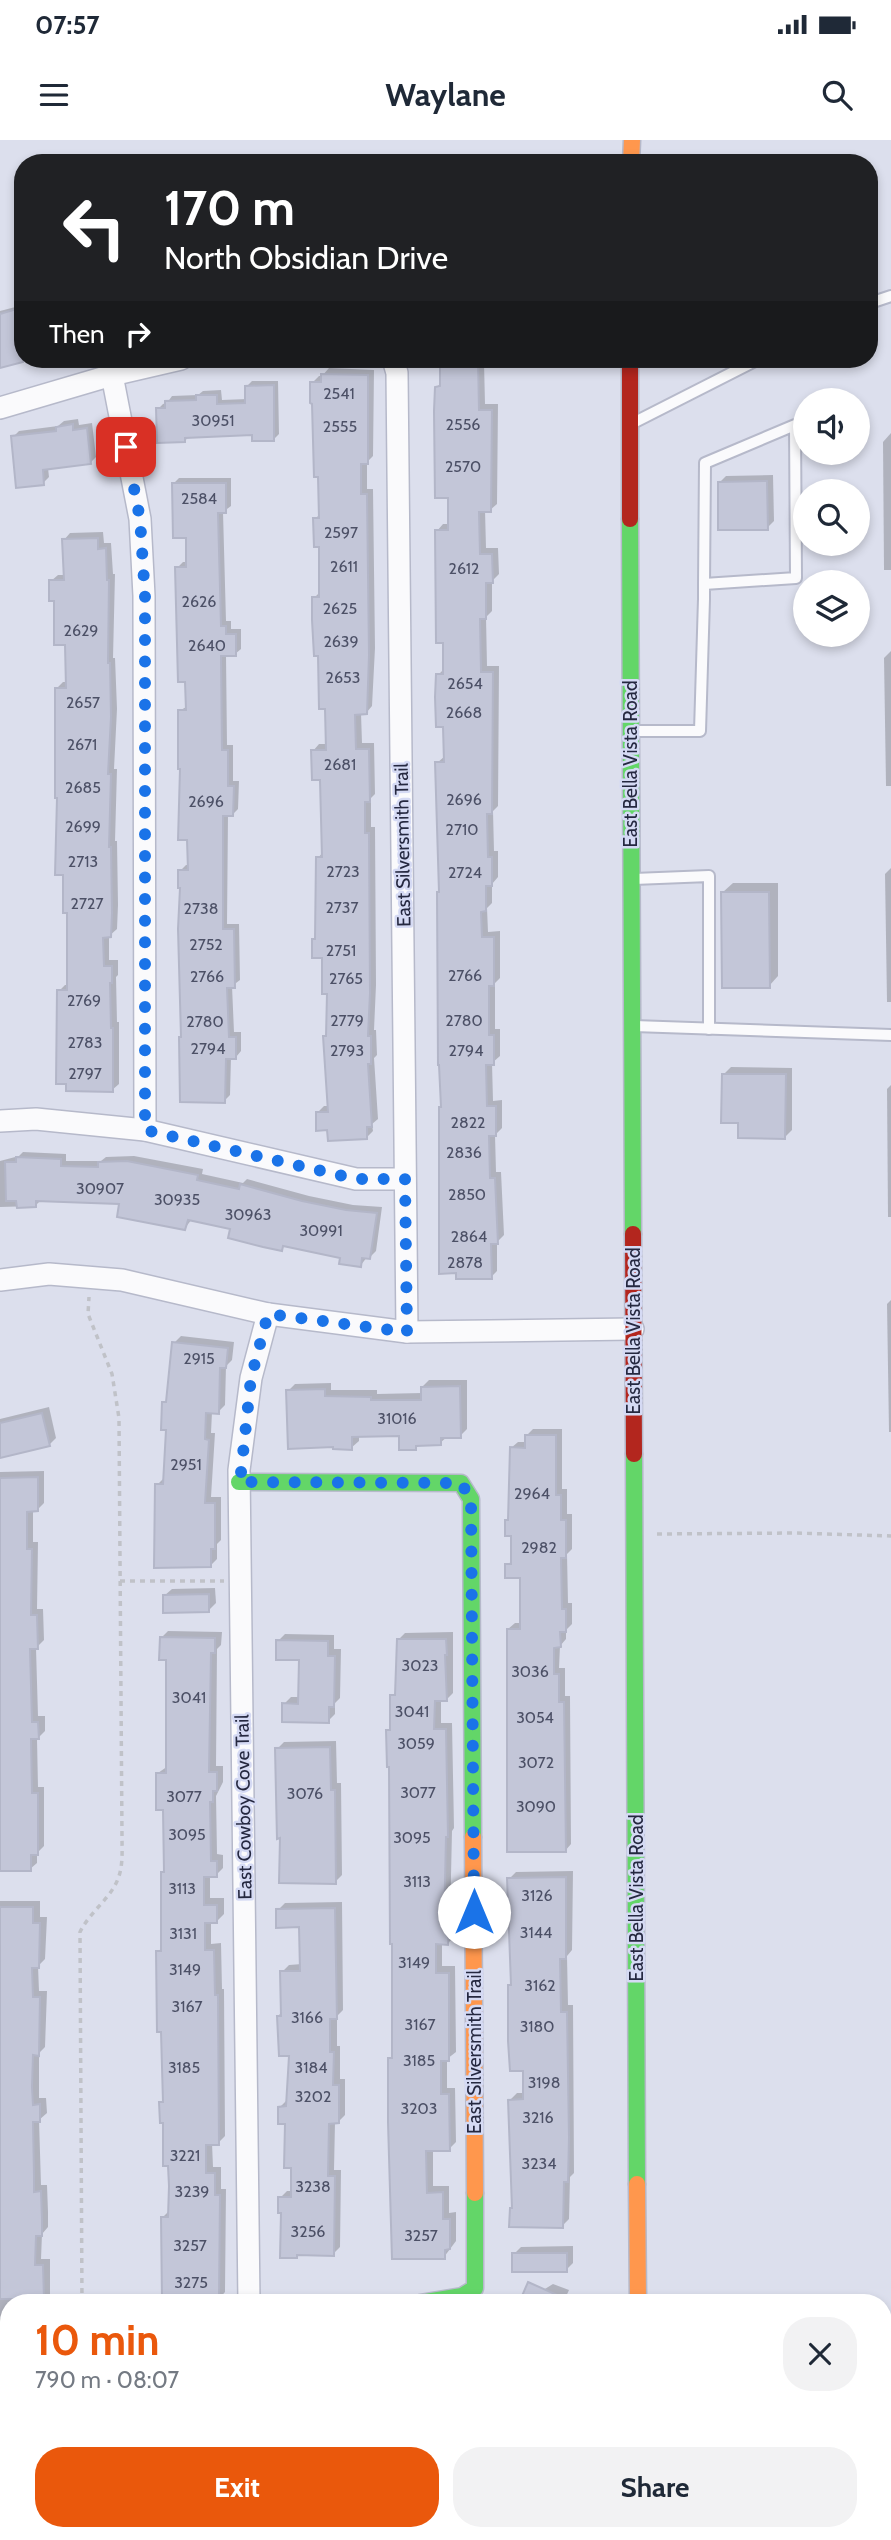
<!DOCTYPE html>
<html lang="en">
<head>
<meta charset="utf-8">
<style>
  body { margin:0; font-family:Cabin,sans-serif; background:#f2f2f3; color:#1f2937; height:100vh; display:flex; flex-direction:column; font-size:26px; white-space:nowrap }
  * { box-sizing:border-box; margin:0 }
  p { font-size:23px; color:#747a83 }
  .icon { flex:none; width:38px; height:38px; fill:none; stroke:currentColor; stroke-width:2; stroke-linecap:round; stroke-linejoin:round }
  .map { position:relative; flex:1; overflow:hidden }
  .drawer { position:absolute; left:0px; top:2154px; width:892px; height:247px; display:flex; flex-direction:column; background:#fff; border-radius:28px 28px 0 0; box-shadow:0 4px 10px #0003 }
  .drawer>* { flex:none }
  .banner { position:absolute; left:14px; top:14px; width:864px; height:214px; border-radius:28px; box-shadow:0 4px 10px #0003; background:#202124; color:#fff; overflow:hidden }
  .tools { position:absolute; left:793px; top:248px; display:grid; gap:14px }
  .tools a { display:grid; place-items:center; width:77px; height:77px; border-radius:50%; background:#fff; box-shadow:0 4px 10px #0003; font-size:35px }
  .pin { position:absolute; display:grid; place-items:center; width:60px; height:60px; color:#fff; margin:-30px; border-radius:14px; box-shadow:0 4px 10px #0006 }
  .me { position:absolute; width:77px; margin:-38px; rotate:0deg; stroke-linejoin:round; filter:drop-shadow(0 0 5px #0008) }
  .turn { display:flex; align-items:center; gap:24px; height:147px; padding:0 35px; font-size:32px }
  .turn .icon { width:91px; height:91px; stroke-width:2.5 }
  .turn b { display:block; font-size:49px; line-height:60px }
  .then { display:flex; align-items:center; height:66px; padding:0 35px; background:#0003; gap:14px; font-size:26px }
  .round { display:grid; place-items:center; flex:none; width:74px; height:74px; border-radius:28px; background:#f2f2f3 }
  .head { display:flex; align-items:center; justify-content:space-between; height:119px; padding:0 35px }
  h1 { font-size:42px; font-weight:800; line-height:52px; color:#ea580c }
  .button { display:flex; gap:14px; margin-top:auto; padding:14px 35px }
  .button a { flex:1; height:80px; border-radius:28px; background:#ea580c; color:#fff; font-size:28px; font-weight:800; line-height:80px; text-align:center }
  .button a+a { background:#f2f2f3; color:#1f2937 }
  .status { display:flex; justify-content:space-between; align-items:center; height:49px; padding:0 35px; background:#fff; direction:ltr }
  .status svg { height:19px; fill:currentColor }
  header { display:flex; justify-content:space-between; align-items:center; height:91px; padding:0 35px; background:#fff; font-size:32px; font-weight:800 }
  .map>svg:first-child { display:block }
  .shadow { fill:#0003 }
  .building { fill:#c3c6d8; stroke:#b3b6c8; stroke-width:2 }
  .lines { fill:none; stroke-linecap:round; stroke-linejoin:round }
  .lane-casing { stroke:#b6b9ca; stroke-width:14 }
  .street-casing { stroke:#b6b9ca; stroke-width:24 }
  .fast-casing { stroke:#b6b9ca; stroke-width:19 }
  .slow-casing { stroke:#b6b9ca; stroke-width:19 }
  .jam-casing { stroke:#b6b9ca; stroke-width:19 }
  .path { stroke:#c0c2c8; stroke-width:3.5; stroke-dasharray:5 5; stroke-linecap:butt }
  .lane { stroke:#fafafc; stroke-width:10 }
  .street { stroke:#fafafc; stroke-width:21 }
  .fast { stroke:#63d668; stroke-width:16 }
  .slow { stroke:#ff974d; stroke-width:16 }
  .jam { stroke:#b3261e; stroke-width:16 }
  .route { stroke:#1a73e8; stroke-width:12; stroke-dasharray:0 21.6 }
  .labels { text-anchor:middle; stroke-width:5; stroke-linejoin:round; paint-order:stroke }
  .number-label { font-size:16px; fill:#4c5066 }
  .street-label { font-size:19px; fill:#252840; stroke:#d5daf4 }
</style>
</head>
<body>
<div class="status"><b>07:57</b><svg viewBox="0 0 49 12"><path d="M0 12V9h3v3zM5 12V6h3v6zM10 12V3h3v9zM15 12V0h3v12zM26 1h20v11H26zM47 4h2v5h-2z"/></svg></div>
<header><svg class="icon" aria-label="menu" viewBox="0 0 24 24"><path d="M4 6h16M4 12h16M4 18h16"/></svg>Waylane<svg class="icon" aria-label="search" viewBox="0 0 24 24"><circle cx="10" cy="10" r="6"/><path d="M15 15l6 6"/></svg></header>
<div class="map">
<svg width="891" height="2400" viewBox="0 0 891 2400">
  <rect width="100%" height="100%" fill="#dcdfed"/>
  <g class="shadow">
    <path d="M23,165V219H28L0,227V171Z"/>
    <path d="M442,219H487L484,222L485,264H498L497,364L490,370H485L486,408H498L499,434L492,441V471L486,477L487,526H499L498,666L493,671L494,711H498V737L492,744V763L487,768L488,792L500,791V838L495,843V889H500V916L492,923L493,961L502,960V988L495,995L496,1032H501L504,1095L497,1102V1131L491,1137L442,966L437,623L445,616V585L438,535L445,528L437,391L443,384H449V356L437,247L442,242Z"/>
    <path d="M329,228L374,230L373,316L367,322V349H373L375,508L372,566L366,573H361L362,603H374L375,654L371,658V687H375L376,845L374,890H376L377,915L374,918L378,979L372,984L373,991L366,998L329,989L317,973L324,966H329L325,897L327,894L328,852L319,752L318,718L323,712L322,638L313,611L319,604H327L326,567L314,458L320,452L321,405L315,379L320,374L312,243L319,236H322Z"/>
    <path d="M252,241H278L279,294L274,299L253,293L189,296L185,301L158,269L163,264L167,263L172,256L198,255L203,251L221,250L222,260L247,259V246Z"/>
    <path d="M78,279L79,285L92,283L96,317L90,323L48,328L49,337L43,343L13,297L19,291L58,286L64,281Z"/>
    <path d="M891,293V430H884L883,302Z"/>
    <path d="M773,335L774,381L767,388L719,343L726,336Z"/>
    <path d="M179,338H231V366L223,372L226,481H231V489H241V509L235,514L226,515L227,605H233V641H239L238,669L232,675H228L227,784H239L240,840L232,846L234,892H241V911L236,917H231L230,955L224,961L183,895L180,731L186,725H189L179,571L188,566L177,428L183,422H188V396L173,344Z"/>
    <path d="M103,392L104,403H111L113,434H115L113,518H115L117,569L114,629H117L115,701H117L118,765L117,789L109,796V820H118V835L116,837L117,882H119V944L112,950L59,851L65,845H69V771L59,657L56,549L63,542H67V503L51,441L58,435H65L64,400L70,393Z"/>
    <path d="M891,511V646H886L884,518Z"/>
    <path d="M891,728V862H887L885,734Z"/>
    <path d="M733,743H778V836L769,846L723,752Z"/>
    <path d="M731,927L792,928V990L785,997L724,934Z"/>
    <path d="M891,945V1077H888L887,949Z"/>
    <path d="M23,1012L66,1014V1021H101L106,1017L134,1016L203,1029L202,1034L243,1043L247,1039L309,1056L353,1065L382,1067L376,1111L370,1117H367L361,1125L342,1116L285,1105L282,1109L232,1088L192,1079L185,1088L121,1062L42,1059L35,1066L0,1067V1021L19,1016Z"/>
    <path d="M891,1160V1292H889L887,1164Z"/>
    <path d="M181,1196L234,1202L232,1220L226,1226L225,1265L218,1272H212L211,1293H215L211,1357H221V1400L217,1404V1419L210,1426L157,1345L165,1337L168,1288L164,1263L168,1259L174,1203Z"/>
    <path d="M429,1240H467V1289L460,1296H448L440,1303L420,1304L416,1308L401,1295H359V1301L351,1308L288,1251L295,1244L331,1243V1250H377V1254L422,1253V1247Z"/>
    <path d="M49,1267L56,1298L49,1305L0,1316V1279Z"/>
    <path d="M533,1289H562V1349H567V1374H572V1409L567,1414L568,1463H572V1484L566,1490V1499L560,1506L559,1528H565V1556H570L571,1704L565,1711L508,1489L515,1483H522L521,1436L507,1425L513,1420V1395L507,1381L510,1378L511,1308L518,1302H527V1295Z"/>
    <path d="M44,1331V1363L37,1370H33V1402H38L37,1469H43L44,1500L36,1508L38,1576H45V1591L37,1599L38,1647H44V1706L37,1713V1723L30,1729H0V1332Z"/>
    <path d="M215,1448L216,1463L209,1470L164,1456L172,1449Z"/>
    <path d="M168,1491L222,1492L221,1505L217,1509L216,1626H223V1642L216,1656L217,1714L223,1715V1728L216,1735H210V1758H224V1774L217,1781H211V1804L221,1803L222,1849H224L225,1996L218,2003H212L213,2027H221V2049H226L225,2152L218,2160L162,2078L170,2070V2024L161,1962L165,1959L158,1812L163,1806V1732L166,1729L165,1669L158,1633L168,1626L167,1519L161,1498Z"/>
    <path d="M453,1492V1553L446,1560L441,1559V1583H452L454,1688L452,1691L450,1781H455V1796L448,1803H442V1826H455L456,1912L447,1919V1948H455L456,2002L449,2009H433V2046H449V2073L456,2072V2101L444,2117L390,1919L393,1915L392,1857L394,1854L391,1626L388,1590L392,1586V1556L397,1552L398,1500L405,1493Z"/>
    <path d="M285,1494L334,1495V1509H341L340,1558L335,1563V1574L328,1581L284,1564L291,1557H300V1518L278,1501Z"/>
    <path d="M336,1601L337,1643H341L342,1735L335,1742L281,1697L277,1609L284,1602Z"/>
    <path d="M573,1731L572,1810L567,1816L568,1865H573L574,2033L570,2037L569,2079L562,2086L511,2069L513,2067L510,1960L517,1953H525L524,1929L509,1846L512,1843L509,1739L516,1732Z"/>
    <path d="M0,1761H40V1777H47L45,1819L38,1826L39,1851H47L45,1907L39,1913V1958H46L47,1973L39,1980L41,2045H47L48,2072V2087L42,2094L41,2119H50V2163H9V2199H0Z"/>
    <path d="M342,1762L343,1870L337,1876V1906H340V1939H345V1975L338,1982H335L334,2030H341L340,2107L333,2114L299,2113L296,2117L280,2058L287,2051H293V2026L287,1982L280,1967L287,1960L291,1914L278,1876L282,1872V1832L289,1825L302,1824L301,1786L278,1770L285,1763Z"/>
    <path d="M573,2106V2123L566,2130L514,2114L521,2107Z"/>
    <path d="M553,2144L569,2150L564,2161L568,2163H522Z"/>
    <path d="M9,2285V2328L0,2330V2287Z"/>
    <path d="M25,2392H84L86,2400H14L20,2393Z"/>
    <path d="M141,2392H250L242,2398L233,2400H143Z"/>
    <path d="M522,2392H583V2400H521Z"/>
  </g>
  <g class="building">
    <path d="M23,167V222L0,228V174Z"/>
    <path d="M440,219H478L479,270H492L491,372H479L480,414H492L493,443H486V479H480L481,532H493L492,674H487L488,717H492V746H486V771L481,772L482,797H494V846H489V895H494V925H486L487,966H496V996H489L490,1038H495L498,1104H491L492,1139H456V1133L439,1134V967H441L439,925H438L437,752H439L435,622H444L443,587H436L435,557L436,534H443V503H436L435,390H448V358H435L434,271L435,247L440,246Z"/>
    <path d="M321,234L368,235V324H361V354H367L369,515L367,574L355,575L356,609H369L370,662H365V693H369L370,853L368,896H371V924H368L372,987H367V999L328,1001L327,990L316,991V972H328L323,896H326L327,854H322V818H312V799H315L316,717H322L320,640H312L311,610H326L325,569H319L318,516H314L312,480V457H319V407H314L313,378H319L318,337H314L312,264L310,263V242H321Z"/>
    <path d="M274,245V301H252V295L185,298V302L157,303L156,268H165V261L196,260V255H217V264L245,263V246Z"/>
    <path d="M73,284V290L87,288L91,324L43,330L44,345L16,348L11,296L56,291V287Z"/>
    <path d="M767,341L768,390H718V342Z"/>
    <path d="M172,343H226V373H218L221,486H226V494H236V516H221L222,610H228V646H234L233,676H223V789H234L235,848H227L229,897H236V919H226L225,963L180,962L179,897H181L178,789L180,748H178V730H188L187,700H178L180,629H178V570H186L185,542H178L175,427H186V398H173Z"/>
    <path d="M98,398V409L106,408L107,440H109L108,523H110L111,577L108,634H111L109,707H111L112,773L111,797L103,798L104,826H112V843H110L111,888H113V952L66,951V944H56L57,850H67V773H63V735H55L57,658H55V548H66L65,505H54V461H49V440H64L62,399Z"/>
    <path d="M721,752H769L770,848H722Z"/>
    <path d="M722,934H786L785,999L738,998V983H721Z"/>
    <path d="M16,1017L61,1019V1026L98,1027V1022L127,1021L198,1035L197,1040L239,1049L240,1044L302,1061L346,1070L377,1073L370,1119L362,1118L361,1127L339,1124L340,1118L283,1106L282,1111L263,1107L228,1098L230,1089L188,1080L185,1090L117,1077L119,1064L36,1061V1067L17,1068L16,1061H6L5,1022H16Z"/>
    <path d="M172,1202L228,1208L226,1228H220L219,1274L206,1273L205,1299L209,1300L205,1363H215V1409H211V1427L154,1428L155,1344H163L166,1290H161L162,1262H166Z"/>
    <path d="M460,1246L461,1298H441V1305L416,1306V1310H399V1296L352,1297V1310L333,1309V1307L288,1309L286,1250L325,1249V1256L371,1257V1260H421V1247Z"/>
    <path d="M42,1273L50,1306L0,1318V1283Z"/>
    <path d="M525,1295H556V1355H561V1380H566V1418H561L562,1469H566V1492H560L561,1507L554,1508V1534H559V1562H564L566,1712H507V1489H520V1438H505V1424H511V1396H505V1380H508L510,1307L525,1308Z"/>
    <path d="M38,1337V1371L27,1372V1409H32L31,1475H37L38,1509H30L32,1582H38L39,1599H31L32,1653H38V1715H31V1731H0V1338Z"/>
    <path d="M209,1454V1472L163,1473V1455Z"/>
    <path d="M160,1497L215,1498V1513H211L209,1632H217V1651H213V1662H210L211,1721H217V1737H204V1765H217V1783H205V1810H214L215,1855H218L219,2005H206V2033H215V2055H220L219,2161L162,2160L161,2077H168L169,2046L168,2026H163V1983H160L159,1962H163L161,1892H157L156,1811H161V1732H164L163,1670H156V1633H166V1520H159Z"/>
    <path d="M397,1499H446L447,1515H445L447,1561H435L434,1589H446L448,1697H446L444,1787H449L448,1805L436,1804V1833H449V1921H441V1954H449L450,2011H426L427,2053L443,2052V2079H450V2109L445,2110V2119H392L388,1982V1918H392V1804H390L389,1627H387L386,1590H390V1555H395Z"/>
    <path d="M276,1500L328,1501V1516H335L334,1567H329V1583L282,1582V1563L298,1564L299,1520H276Z"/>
    <path d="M330,1607L331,1650H335L336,1744L279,1743L280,1698L277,1699L275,1608Z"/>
    <path d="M566,1737V1819H560L561,1872H567L569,1997L568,2042H564L563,2088L509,2087L510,2068H512L508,1960L523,1959V1931H510L508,1901V1845H511L507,1738Z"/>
    <path d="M0,1767H33V1783H40L39,1828H32L33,1857H40L39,1916L33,1915L32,1947L33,1965L40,1964V1982H33L34,2035V2052L41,2051L42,2080V2096H36L35,2125H43L44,2159H0Z"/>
    <path d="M335,1768L337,1879H330V1912H334L333,1945H339V1983L329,1984L328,2036H335L334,2116L297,2115V2118H280L281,2073H278V2057H291V2028H284L285,1984H278V1967L286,1966L289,1916H279L277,1876H281L280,1831H300L299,1787L276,1788V1769Z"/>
    <rect x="512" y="2113" width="55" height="19"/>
    <path d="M528,2142L575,2163H519Z"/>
  </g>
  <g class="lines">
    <defs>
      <g id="lane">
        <path d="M870,163L891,156"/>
        <path d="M633,283L759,219"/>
        <path d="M633,591H700L704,459V444L705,323L795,285L796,438L704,444"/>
        <path d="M634,739L709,736V889"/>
        <path d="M634,886L891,895"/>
      </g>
      <g id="street">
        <path d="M393,219L397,233L407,1192"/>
        <path d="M112,235L140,379L144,456L145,990"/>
        <path d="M0,268L112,235L181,219"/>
        <path d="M0,981L36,979L145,990L356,1039H405"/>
        <path d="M0,1140L49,1134L122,1140L268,1174L407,1192L633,1189"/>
        <path d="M249,2163L239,1330L251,1238L268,1174"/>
        <path d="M0,2256L9,2253"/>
        <path d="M102,2392L104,2400"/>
        <path d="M461,2392L474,2400"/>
        <path d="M402,2400L437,2392"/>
      </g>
      <g id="fast">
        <path d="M630,379L633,1094"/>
        <path d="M634,1314L637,2044"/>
        <path d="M239,1342L461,1343L471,1359L473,1697"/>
        <path d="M420,2163L462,2156L475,2148V2053"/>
        <path d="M640,2392V2400"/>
      </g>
      <g id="slow">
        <path d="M631,23L632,0"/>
        <path d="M473,1697L475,2053"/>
        <path d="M637,2044L638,2163"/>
      </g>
      <g id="jam">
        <path d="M630,219V379"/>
        <path d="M633,1094L634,1314"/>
      </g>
    </defs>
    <use href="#lane" class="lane-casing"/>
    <use href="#street" class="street-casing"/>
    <use href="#fast" class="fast-casing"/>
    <use href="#slow" class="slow-casing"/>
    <use href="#jam" class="jam-casing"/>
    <g class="path">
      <path d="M657,1394L795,1393L891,1396"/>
      <path d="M120,1441H224"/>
      <path d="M82,2163L80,1792C91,1770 112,1758 119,1736C123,1724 122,1710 122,1697L119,1278L112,1234L88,1174L89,1157"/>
    </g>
    <use href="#lane" class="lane"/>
    <use href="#street" class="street"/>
    <use href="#fast" class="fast"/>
    <use href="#slow" class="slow"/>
    <use href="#jam" class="jam"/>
  </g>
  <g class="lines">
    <path class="route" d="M126,307L140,379L145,456V990L356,1039H405L407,1192L268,1174L251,1238L240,1342L461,1343L471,1359L474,1772"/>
  </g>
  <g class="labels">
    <g class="number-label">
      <text x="339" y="259">2541</text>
      <text x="213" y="286">30951</text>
      <text x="463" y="290">2556</text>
      <text x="340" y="292">2555</text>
      <text x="463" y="332">2570</text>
      <text x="199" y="364">2584</text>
      <text x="341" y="398">2597</text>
      <text x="344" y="432">2611</text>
      <text x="464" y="434">2612</text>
      <text x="199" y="467">2626</text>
      <text x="340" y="474">2625</text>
      <text x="81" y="496">2629</text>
      <text x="341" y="507">2639</text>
      <text x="207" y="511">2640</text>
      <text x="343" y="543">2653</text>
      <text x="465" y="549">2654</text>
      <text x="83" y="568">2657</text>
      <text x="464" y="578">2668</text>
      <text x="82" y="610">2671</text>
      <text x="340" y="630">2681</text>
      <text x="83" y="653">2685</text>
      <text x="464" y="665">2696</text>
      <text x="206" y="667">2696</text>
      <text x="83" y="692">2699</text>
      <text x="462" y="695">2710</text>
      <text x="83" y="727">2713</text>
      <text x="343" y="737">2723</text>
      <text x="465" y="738">2724</text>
      <text x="87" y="769">2727</text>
      <text x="342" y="773">2737</text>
      <text x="201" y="774">2738</text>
      <text x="206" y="810">2752</text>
      <text x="341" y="816">2751</text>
      <text x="465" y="841">2766</text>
      <text x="207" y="842">2766</text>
      <text x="346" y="844">2765</text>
      <text x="84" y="866">2769</text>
      <text x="347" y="886">2779</text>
      <text x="464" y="886">2780</text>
      <text x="205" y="887">2780</text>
      <text x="85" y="908">2783</text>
      <text x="208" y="914">2794</text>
      <text x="347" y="916">2793</text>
      <text x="466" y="916">2794</text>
      <text x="85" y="939">2797</text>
      <text x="468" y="988">2822</text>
      <text x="464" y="1018">2836</text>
      <text x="100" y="1054">30907</text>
      <text x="467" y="1060">2850</text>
      <text x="177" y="1065">30935</text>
      <text x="248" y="1080">30963</text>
      <text x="321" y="1096">30991</text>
      <text x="469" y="1102">2864</text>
      <text x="465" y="1128">2878</text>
      <text x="199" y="1224">2915</text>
      <text x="397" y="1284">31016</text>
      <text x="186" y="1330">2951</text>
      <text x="532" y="1359">2964</text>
      <text x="539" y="1413">2982</text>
      <text x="420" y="1531">3023</text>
      <text x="530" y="1537">3036</text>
      <text x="189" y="1563">3041</text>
      <text x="412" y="1577">3041</text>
      <text x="535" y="1583">3054</text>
      <text x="416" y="1609">3059</text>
      <text x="536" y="1628">3072</text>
      <text x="418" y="1658">3077</text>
      <text x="305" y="1659">3076</text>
      <text x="184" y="1662">3077</text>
      <text x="536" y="1672">3090</text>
      <text x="187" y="1700">3095</text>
      <text x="412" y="1703">3095</text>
      <text x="417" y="1747">3113</text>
      <text x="182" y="1754">3113</text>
      <text x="537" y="1761">3126</text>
      <text x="536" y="1798">3144</text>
      <text x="183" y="1799">3131</text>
      <text x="414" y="1828">3149</text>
      <text x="185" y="1835">3149</text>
      <text x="540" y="1851">3162</text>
      <text x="187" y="1872">3167</text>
      <text x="307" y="1883">3166</text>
      <text x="420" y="1890">3167</text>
      <text x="537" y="1892">3180</text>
      <text x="419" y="1926">3185</text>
      <text x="184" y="1933">3185</text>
      <text x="311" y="1933">3184</text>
      <text x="544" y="1948">3198</text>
      <text x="313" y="1962">3202</text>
      <text x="419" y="1974">3203</text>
      <text x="538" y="1983">3216</text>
      <text x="185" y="2021">3221</text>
      <text x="539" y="2029">3234</text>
      <text x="313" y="2052">3238</text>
      <text x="192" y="2057">3239</text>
      <text x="308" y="2097">3256</text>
      <text x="421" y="2101">3257</text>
      <text x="190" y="2111">3257</text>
      <text x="191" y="2148">3275</text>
    </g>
    <g class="street-label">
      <text transform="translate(630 624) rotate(-90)" y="7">East Bella Vista Road</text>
      <text transform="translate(402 705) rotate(-91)" y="7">East Silversmith Trail</text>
      <text transform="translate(633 1191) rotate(-90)" y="7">East Bella Vista Road</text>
      <text transform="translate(243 1667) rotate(-91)" y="7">East Cowboy Cove Trail</text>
      <text transform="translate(636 1758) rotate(-90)" y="7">East Bella Vista Road</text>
      <text transform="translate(474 1912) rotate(-90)" y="7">East Silversmith Trail</text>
    </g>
  </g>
</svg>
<div class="tools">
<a><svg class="icon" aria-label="sound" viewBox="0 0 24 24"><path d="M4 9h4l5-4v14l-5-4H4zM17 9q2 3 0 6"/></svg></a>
<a><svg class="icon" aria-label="search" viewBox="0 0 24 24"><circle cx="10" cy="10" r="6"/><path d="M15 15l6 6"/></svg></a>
<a><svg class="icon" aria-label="layers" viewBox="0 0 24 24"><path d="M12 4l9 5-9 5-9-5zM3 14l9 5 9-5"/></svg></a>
</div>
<div class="pin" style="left:126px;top:307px;background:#d93025"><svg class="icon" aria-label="arrive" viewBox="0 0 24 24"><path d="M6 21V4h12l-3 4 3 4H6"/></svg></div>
<svg class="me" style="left:474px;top:1772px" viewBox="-20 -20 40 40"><circle r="19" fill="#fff"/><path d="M0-13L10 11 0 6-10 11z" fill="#1a73e8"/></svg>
<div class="banner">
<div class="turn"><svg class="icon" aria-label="left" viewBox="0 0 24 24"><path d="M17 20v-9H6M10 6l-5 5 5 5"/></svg><div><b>170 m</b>North Obsidian Drive</div></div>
<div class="then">Then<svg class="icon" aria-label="right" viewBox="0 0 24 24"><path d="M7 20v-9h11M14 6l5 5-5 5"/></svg></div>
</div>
<section class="drawer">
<div class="head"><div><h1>10 min</h1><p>790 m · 08:07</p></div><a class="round"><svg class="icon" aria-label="close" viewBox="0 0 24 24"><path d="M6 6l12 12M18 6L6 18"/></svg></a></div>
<div class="button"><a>Exit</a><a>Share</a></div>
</section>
</div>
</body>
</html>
